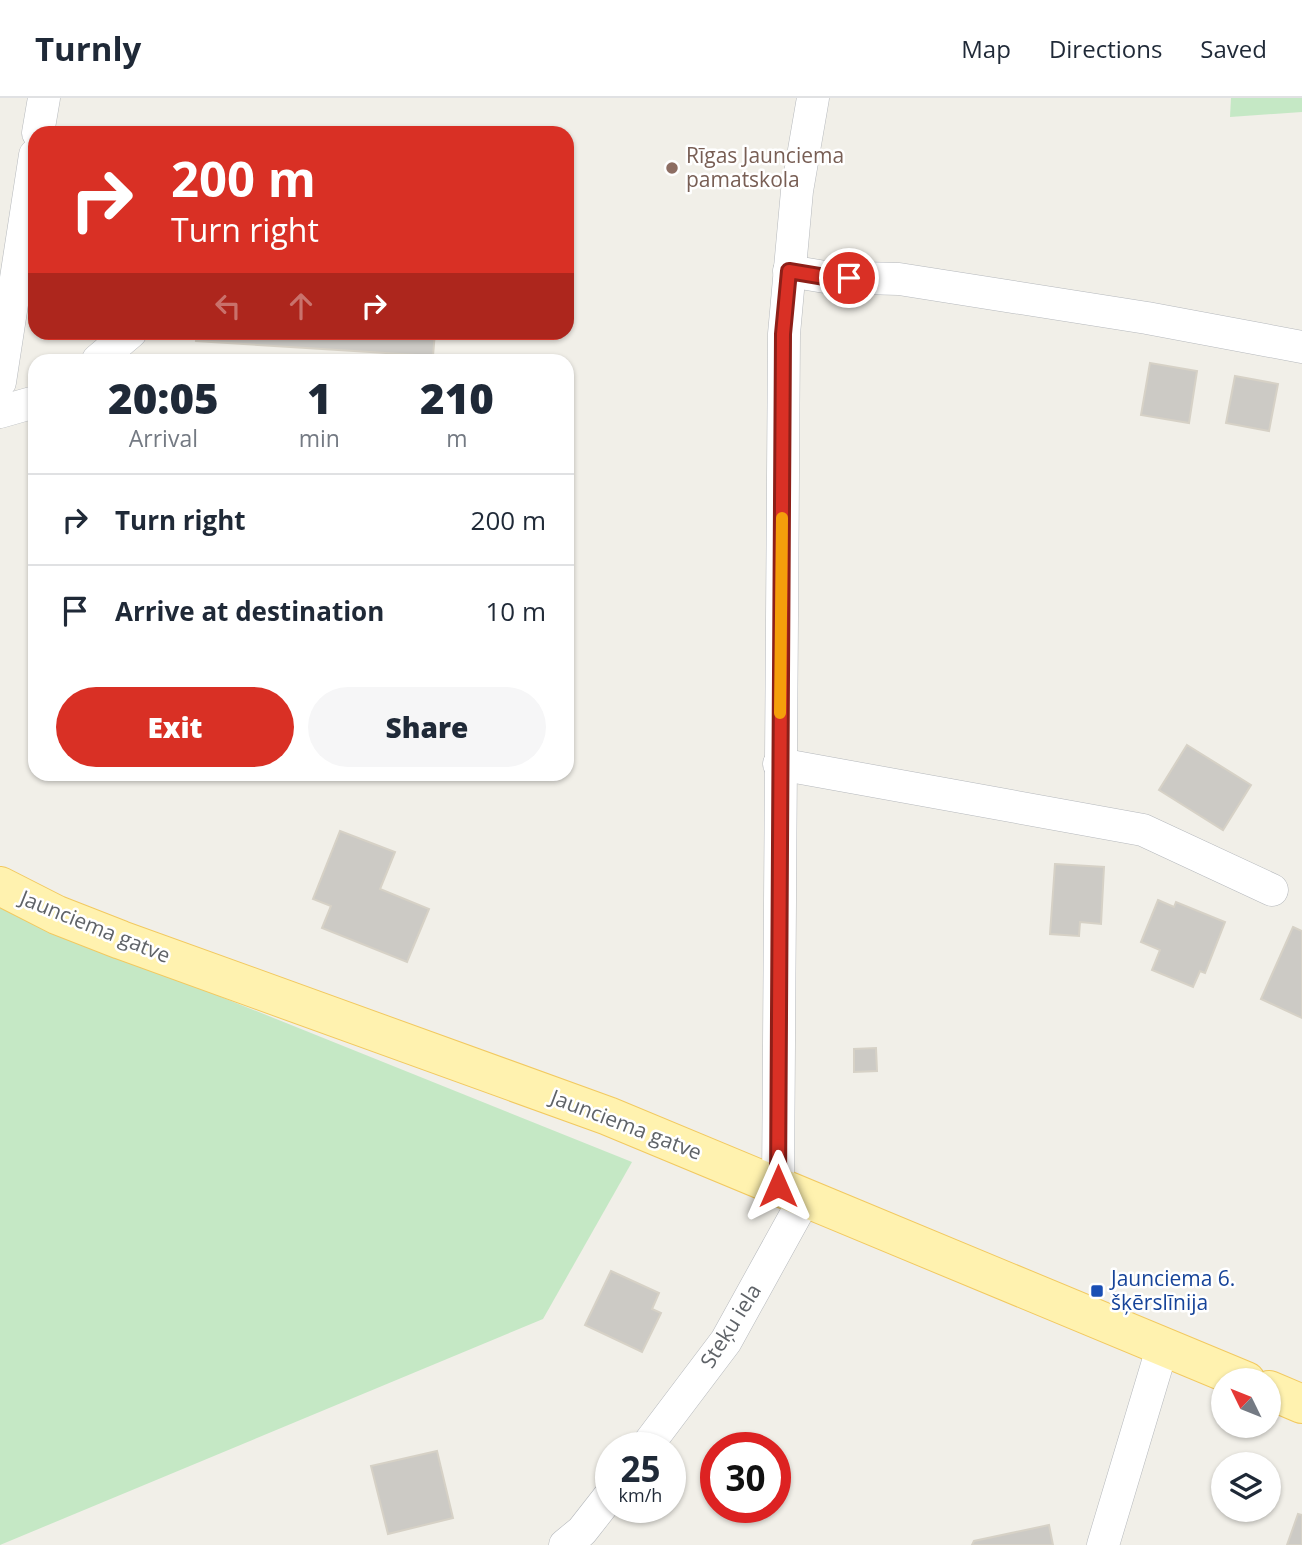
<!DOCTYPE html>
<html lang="en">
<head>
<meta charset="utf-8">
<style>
  body { margin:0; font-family:"Open Sans",sans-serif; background:#f6f6f7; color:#1f2937; height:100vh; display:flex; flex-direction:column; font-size:26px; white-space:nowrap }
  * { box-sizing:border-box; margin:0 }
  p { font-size:23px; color:#747a83 }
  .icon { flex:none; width:38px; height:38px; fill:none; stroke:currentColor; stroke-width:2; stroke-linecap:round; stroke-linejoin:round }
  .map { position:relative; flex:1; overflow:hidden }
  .panel { position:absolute; left:28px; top:256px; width:546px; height:427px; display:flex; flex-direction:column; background:#fff; border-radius:21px; box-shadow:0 2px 5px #0004 }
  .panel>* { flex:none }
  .banner { position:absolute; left:28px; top:28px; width:546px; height:214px; border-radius:21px; box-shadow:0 2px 5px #0004; background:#d93025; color:#fff; overflow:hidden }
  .needle { width:46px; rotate:313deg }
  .controls { position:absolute; left:1211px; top:1270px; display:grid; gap:14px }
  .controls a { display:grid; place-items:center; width:70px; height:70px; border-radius:50%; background:#fff; box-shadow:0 2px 5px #0004; font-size:35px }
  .speed { position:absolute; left:595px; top:1334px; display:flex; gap:14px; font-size:35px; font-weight:700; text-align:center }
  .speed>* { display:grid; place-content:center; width:91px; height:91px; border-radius:50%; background:#fff; box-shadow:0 2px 5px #0004; line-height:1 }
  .speed small { font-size:18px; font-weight:400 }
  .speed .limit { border:10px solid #d22; background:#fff; color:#111 }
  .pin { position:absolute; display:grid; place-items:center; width:60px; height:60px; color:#fff; margin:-30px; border:4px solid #fff; border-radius:50%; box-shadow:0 2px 7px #0007 }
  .me { position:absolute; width:77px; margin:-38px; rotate:0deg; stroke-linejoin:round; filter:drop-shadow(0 0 5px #0008) }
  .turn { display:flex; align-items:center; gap:24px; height:147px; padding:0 28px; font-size:32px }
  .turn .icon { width:91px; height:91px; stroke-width:2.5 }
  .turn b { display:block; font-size:49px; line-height:60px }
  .lanes { display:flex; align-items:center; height:66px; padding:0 28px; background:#0003; justify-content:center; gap:35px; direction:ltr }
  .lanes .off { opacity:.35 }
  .eta { display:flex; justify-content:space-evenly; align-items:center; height:119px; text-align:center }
  .eta b { font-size:42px; font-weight:800; line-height:49px }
  .primary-button { display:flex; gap:14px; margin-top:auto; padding:14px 28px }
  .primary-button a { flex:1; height:80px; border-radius:42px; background:#d93025; color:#fff; font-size:28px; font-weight:800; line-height:80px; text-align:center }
  .primary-button a+a { background:#f6f6f7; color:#1f2937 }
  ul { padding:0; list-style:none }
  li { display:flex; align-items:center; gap:21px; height:91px; padding:0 28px; border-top:2px solid #e0e1e3 }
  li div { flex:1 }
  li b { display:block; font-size:26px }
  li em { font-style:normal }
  header { display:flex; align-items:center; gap:42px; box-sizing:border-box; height:98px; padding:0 35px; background:#fff; border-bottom:2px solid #e0e1e3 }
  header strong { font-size:33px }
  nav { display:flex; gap:38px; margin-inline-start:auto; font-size:24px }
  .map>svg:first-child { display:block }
  .green { fill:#c5e8c5 }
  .building { fill:#cccac5; stroke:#d6d1c6; stroke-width:2 }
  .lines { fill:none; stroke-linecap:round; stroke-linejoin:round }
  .minor-casing { stroke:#b5b8bc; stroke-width:33 }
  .major-casing { stroke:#f2c960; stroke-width:40 }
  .minor { stroke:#fff; stroke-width:32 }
  .major { stroke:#fff2af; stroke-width:38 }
  .route-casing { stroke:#8d1f18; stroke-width:18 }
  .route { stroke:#d93025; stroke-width:12 }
  .slow { stroke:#f59e0b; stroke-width:12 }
  .education-dot { fill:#8d6e63; stroke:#fff; stroke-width:2.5 }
  .transit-dot { fill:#1a4fb4; stroke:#fff; stroke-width:2.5 }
  .labels { text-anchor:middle; stroke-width:5; stroke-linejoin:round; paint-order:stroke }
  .education-label { font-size:21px; fill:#785e54; stroke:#fff; text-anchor:start }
  .street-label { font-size:21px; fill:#5f6368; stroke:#fff }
  .transit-label { font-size:21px; fill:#164399; stroke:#fff; text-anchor:start }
</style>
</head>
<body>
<header>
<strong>Turnly</strong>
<nav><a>Map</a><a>Directions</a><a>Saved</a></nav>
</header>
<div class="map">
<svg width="1302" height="1447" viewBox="0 0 1302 1447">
  <rect width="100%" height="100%" fill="#f1efe8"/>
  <g class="green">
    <path d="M1231,0H1302V14L1230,19Z"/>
    <path d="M0,810L632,1064L543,1221L0,1447Z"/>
  </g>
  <g class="building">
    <path d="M197,234H435L433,258L196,243Z"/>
    <path d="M1150,265L1197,273L1189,325L1141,317Z"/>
    <path d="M1235,278L1278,286L1269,333L1226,325Z"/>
    <path d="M1187,647L1251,687L1223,732L1159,692Z"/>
    <path d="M340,733L395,754L380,791L429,811L407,864L322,830L331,808L313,801Z"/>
    <path d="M1055,766L1104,769L1101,826L1080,824L1079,838L1050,836Z"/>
    <path d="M1158,802L1174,809L1176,804L1225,824L1205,875L1200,873L1193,889L1152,872L1160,852L1141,844Z"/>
    <path d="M1293,829L1302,833V920L1261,901Z"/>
    <path d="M876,950L877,973L854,974V951Z"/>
    <path d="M611,1173L659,1195L652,1211L661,1215L642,1254L585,1227Z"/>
    <path d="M437,1353L453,1420L388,1436L371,1368Z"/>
    <path d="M1298,1416L1302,1417V1447H1287Z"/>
    <path d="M1049,1427L1053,1447H972L974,1443Z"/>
  </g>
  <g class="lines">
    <defs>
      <g id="minor">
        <path d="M38,35L44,0"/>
        <path d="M789,173L825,179L899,181L1147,220L1302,249"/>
        <path d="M98,262L131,234"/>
        <path d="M0,284L35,57"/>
        <path d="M0,314L35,304"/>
        <path d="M779,666L1143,732L1272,792"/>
        <path d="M778,1088L784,236L797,93L813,0"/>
        <path d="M646,1349L726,1243L805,1100"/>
        <path d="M565,1447L582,1433L611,1396"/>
        <path d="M1103,1447L1163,1247"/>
      </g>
      <g id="major">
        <path d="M0,788L57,817L121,842L608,1018L1246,1283"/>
        <path d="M1269,1292L1302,1306"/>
      </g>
    </defs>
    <use href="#minor" class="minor-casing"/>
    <use href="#major" class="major-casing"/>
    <use href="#minor" class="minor"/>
    <use href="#major" class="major"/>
  </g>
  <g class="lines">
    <defs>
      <path id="route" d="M778,1088L783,236L789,173L825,179L849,180"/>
    </defs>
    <use href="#route" class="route-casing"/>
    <use href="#route" class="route"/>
    <path class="slow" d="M780,615L782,420"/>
  </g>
  <circle class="education-dot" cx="672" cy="70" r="7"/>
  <rect class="transit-dot" x="1090" y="1186" width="14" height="14" rx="3.5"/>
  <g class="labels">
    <g class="education-label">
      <text x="686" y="65">Rīgas Jaunciema<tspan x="686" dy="24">pamatskola</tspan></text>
    </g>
    <g class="street-label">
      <text transform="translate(95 829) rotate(22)" y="7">Jaunciema gatve</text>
      <text transform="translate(626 1027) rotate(21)" y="7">Jaunciema gatve</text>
      <text transform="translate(731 1228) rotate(-58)" y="7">Steķu iela</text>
    </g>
    <g class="transit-label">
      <text x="1111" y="1188">Jaunciema 6.<tspan x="1111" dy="24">šķērslīnija</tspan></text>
    </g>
  </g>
</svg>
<div class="controls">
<a><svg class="needle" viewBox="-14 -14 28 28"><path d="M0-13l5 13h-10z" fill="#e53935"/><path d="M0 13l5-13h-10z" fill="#747a83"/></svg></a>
<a><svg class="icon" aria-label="layers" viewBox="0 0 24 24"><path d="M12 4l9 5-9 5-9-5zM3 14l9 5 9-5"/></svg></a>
</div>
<div class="speed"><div>25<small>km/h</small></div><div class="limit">30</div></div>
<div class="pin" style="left:849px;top:180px;background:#d93025"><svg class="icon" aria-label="arrive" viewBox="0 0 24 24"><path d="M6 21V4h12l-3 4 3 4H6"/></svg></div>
<svg class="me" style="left:778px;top:1088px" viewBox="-20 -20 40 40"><path d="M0-17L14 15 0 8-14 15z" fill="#d93025" stroke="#fff" stroke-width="4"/></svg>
<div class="banner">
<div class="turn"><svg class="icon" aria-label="right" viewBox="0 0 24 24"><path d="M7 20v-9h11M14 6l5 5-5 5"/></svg><div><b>200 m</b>Turn right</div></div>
<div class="lanes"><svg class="icon off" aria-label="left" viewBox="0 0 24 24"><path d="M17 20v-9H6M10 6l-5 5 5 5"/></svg><svg class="icon off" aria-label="ahead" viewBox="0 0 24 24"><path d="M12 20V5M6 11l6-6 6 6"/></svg><svg class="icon" aria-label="right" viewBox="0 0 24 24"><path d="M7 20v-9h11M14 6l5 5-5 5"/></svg></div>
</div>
<section class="panel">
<div class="eta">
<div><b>20:05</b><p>Arrival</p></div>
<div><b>1</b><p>min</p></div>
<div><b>210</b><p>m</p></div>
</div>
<ul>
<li><svg class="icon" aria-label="right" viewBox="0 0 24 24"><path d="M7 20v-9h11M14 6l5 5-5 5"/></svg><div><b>Turn right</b></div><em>200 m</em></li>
<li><svg class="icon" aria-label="arrive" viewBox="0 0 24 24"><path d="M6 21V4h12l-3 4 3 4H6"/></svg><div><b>Arrive at destination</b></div><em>10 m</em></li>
</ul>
<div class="primary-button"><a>Exit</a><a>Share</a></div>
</section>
</div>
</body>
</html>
